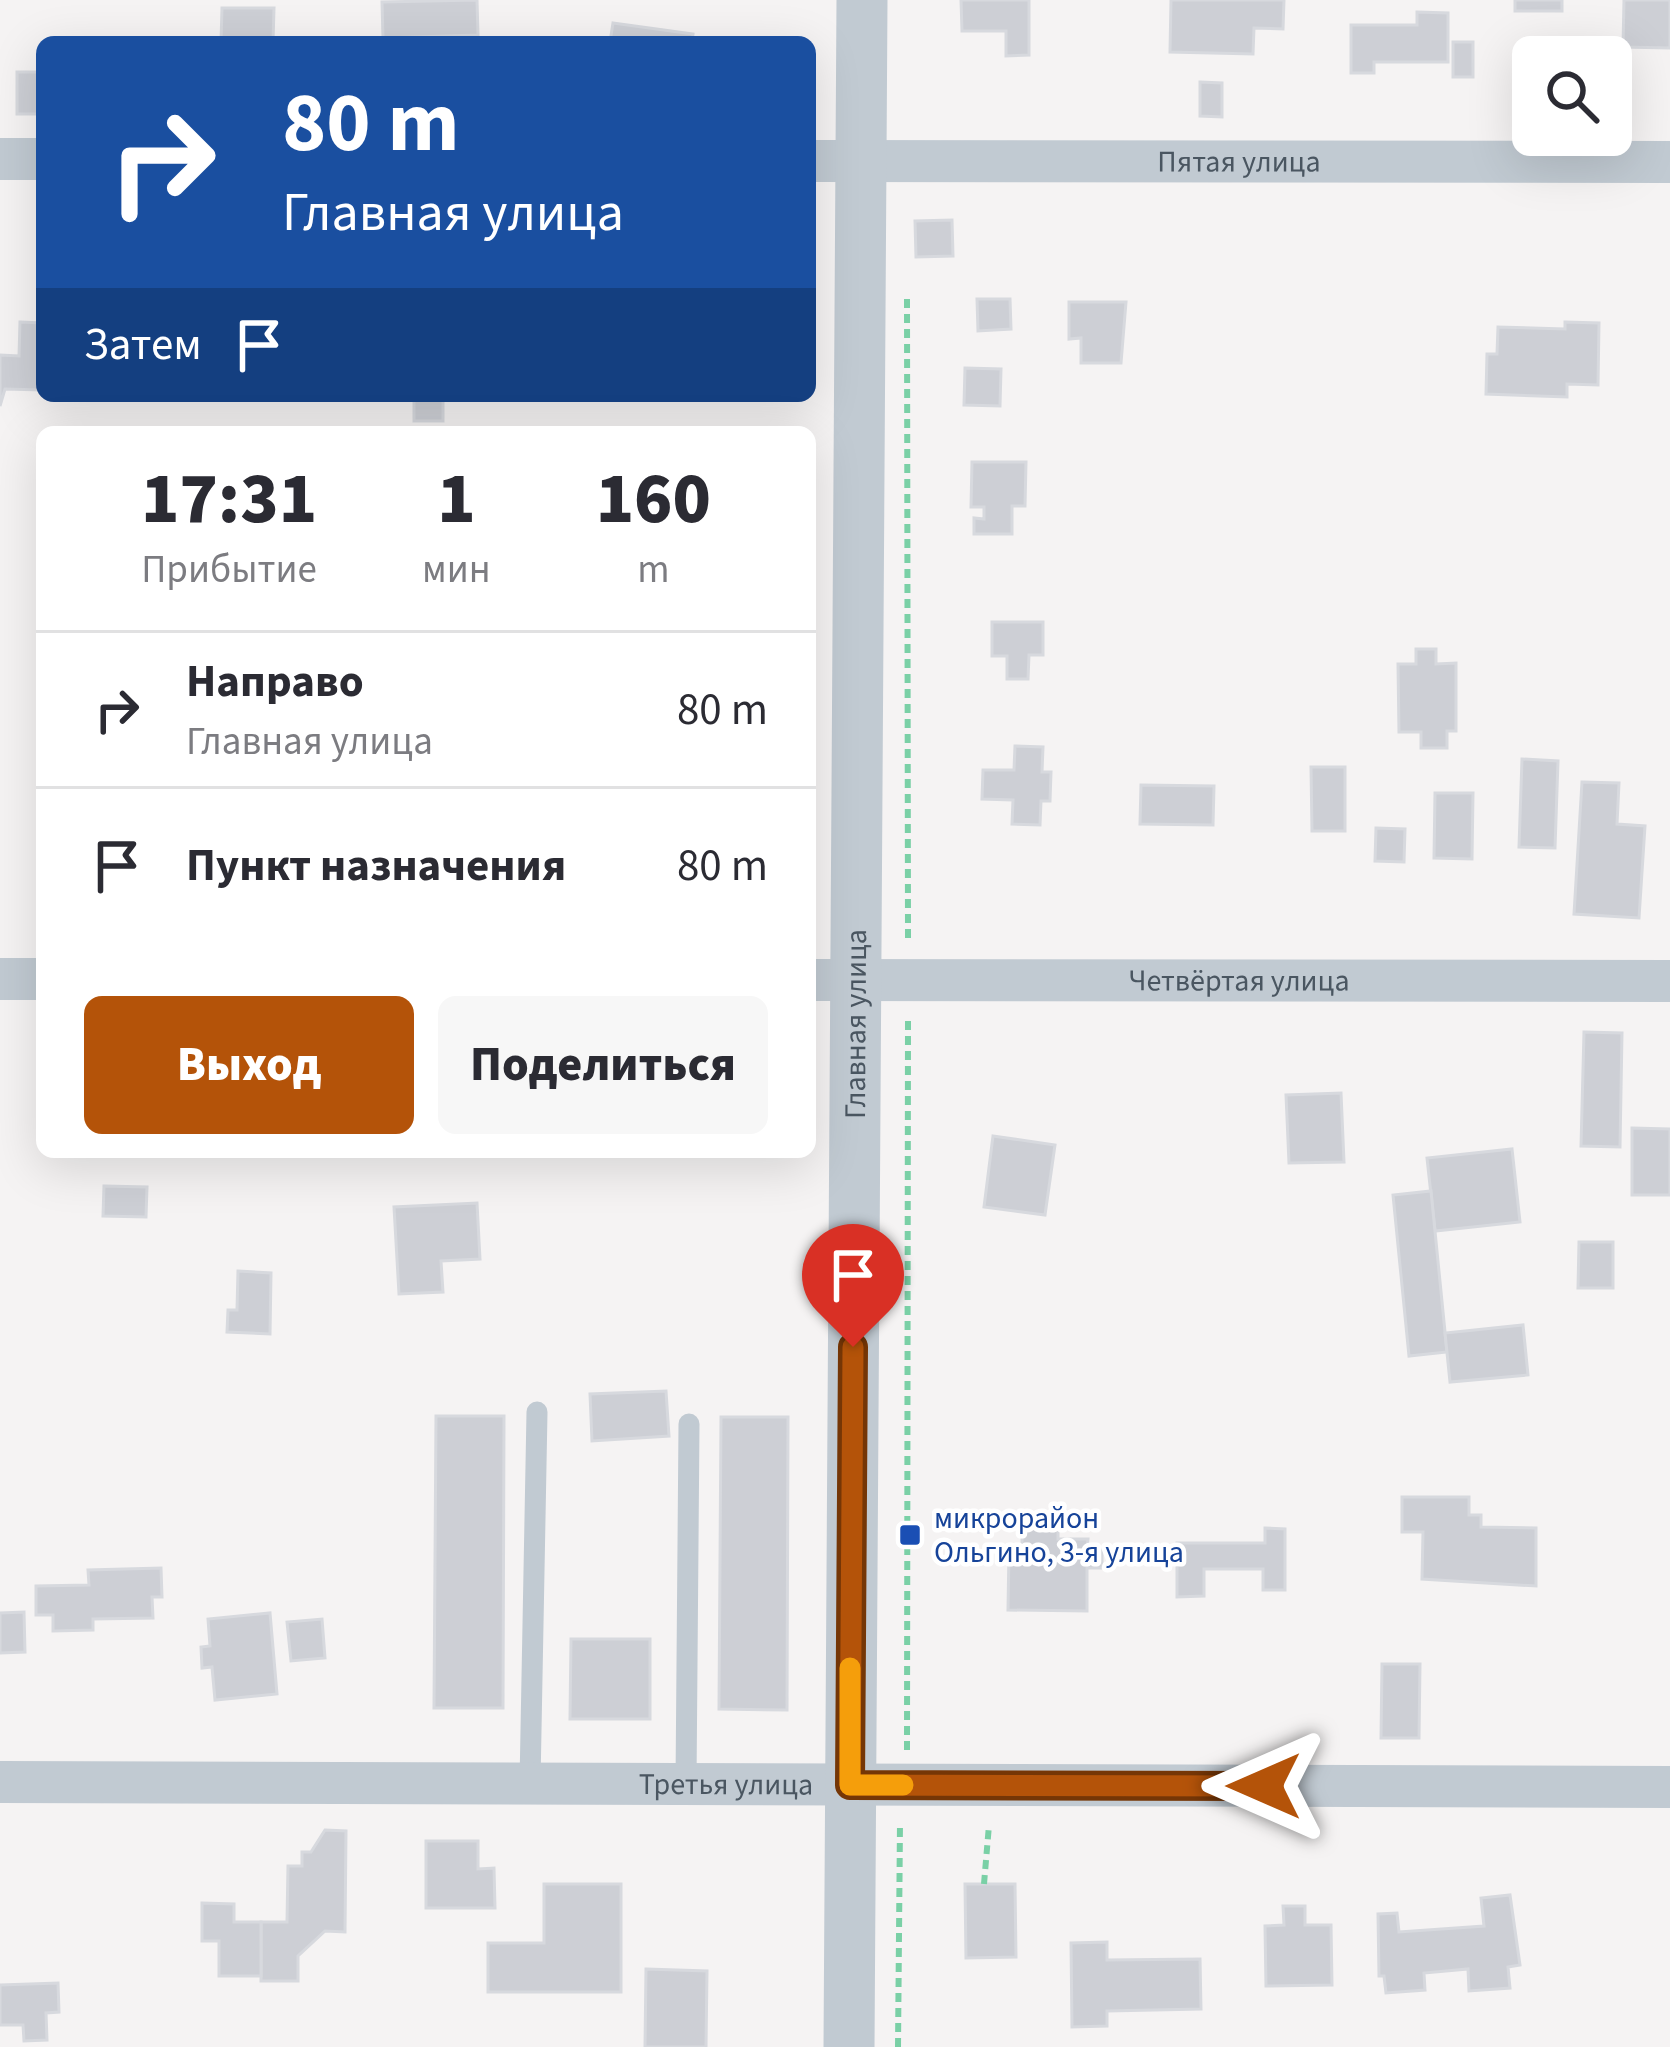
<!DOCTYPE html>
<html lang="ru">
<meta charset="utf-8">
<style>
:root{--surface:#fff;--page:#f7f7f7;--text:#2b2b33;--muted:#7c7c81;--line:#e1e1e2;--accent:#b45309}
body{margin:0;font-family:"Source Sans 3",sans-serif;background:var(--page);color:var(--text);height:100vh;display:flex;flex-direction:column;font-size:45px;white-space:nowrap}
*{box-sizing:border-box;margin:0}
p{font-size:39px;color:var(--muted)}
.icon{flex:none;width:66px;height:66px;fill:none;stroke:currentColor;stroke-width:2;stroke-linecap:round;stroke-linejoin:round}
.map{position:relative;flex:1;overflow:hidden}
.panel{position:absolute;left:36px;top:426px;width:780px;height:732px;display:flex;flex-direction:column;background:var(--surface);border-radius:18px;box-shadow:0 12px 48px #0002}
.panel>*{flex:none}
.hud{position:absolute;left:36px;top:36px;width:780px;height:366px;border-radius:18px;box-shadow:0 12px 48px #0002;background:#1a4fa0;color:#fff;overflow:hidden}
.controls{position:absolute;left:1512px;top:36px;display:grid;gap:24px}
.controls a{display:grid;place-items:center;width:120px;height:120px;border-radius:18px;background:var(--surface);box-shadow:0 12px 48px #0002;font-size:60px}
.pin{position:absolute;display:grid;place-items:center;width:102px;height:102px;color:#fff;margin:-123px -51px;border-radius:50% 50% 50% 0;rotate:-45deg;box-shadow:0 0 12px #0007}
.pin .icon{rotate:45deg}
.me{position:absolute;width:132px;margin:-66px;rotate:270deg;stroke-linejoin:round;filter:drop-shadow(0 0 9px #0008)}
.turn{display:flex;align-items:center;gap:42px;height:252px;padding:0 48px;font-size:54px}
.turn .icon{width:156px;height:156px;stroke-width:2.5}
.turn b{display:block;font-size:84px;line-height:102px}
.then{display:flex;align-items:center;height:114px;padding:0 48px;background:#0003;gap:24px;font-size:45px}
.eta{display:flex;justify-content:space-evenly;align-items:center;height:204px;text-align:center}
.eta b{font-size:72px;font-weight:800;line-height:84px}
.action{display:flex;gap:24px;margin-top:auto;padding:24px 48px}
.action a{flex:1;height:138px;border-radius:18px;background:var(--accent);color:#fff;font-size:48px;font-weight:800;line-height:138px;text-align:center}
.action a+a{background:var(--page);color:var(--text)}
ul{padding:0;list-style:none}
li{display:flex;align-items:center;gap:36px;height:156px;padding:0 48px;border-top:3px solid var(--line)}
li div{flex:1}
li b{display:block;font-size:45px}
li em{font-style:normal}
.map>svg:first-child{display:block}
.building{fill:#cdcfd5;stroke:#d7d9de;stroke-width:3}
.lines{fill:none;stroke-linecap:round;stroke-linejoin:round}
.path{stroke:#7ad0a6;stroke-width:6;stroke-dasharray:9 6;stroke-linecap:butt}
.service{stroke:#c1cad2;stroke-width:21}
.minor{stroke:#c1cad2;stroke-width:42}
.tertiary{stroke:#c1cad2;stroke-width:51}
.route-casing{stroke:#753606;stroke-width:30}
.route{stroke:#b45309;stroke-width:21}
.slow{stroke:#f59e0b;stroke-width:21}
.transit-dot{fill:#1a4fb4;stroke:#fff;stroke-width:4.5}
.labels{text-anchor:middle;stroke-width:9;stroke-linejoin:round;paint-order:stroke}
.street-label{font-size:30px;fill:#4a5661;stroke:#fff}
.transit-label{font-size:30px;fill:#164399;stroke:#fff;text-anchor:start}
</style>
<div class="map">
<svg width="1670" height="2047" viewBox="0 0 1670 2047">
<rect width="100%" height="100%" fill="#f5f3f3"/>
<g class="building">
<path d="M477,0L478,35L383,38L382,2Z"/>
<path d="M961,0H1029V55L1006,56V31H962Z"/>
<path d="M1171,0H1284L1283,29L1254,28L1253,54L1170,52Z"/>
<rect x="1515" y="0" width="47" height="11"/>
<path d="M1624,0H1670V48L1623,47Z"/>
<path d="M222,8H274L273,42H221Z"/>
<path d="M1417,12L1448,13V62H1374V73H1351V25H1417Z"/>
<path d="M613,23L693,34L692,42H610Z"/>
<rect x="1453" y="42" width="20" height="35"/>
<rect x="17" y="72" width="25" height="42"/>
<path d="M1200,82L1222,83V117L1200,116Z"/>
<path d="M952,220L953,256L916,257L915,221Z"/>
<path d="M977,299H1010L1011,329L978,331Z"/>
<path d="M1069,302H1126L1121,363H1081V338L1069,339Z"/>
<path d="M20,322L42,323V390L5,389L0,406V355L19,356Z"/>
<path d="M1565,322L1599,323L1598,385L1567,384V397L1486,394L1487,354H1497L1498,327L1565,329Z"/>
<path d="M965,368L1001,369L1000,406L964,405Z"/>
<path d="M401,396H443V421H414V400Z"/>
<path d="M972,462H1026L1025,506H1012V534H974V518L984,519V507H971Z"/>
<path d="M992,622H1043V655H1029L1028,679H1007V656H992Z"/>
<path d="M1416,649H1436V664L1456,663V731H1447V748H1421V732H1399L1398,664H1416Z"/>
<path d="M1015,746L1043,747L1042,772H1051L1050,801H1041L1040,825L1012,824L1013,800L982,799L983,770H1014Z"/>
<path d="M1522,759L1558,761L1555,848L1519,847Z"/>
<path d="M1311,767H1345V831H1312Z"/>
<path d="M1582,782L1619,783L1617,824L1645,826L1639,918L1574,914Z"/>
<path d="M1141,785L1214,786L1213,825L1140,824Z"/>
<path d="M1435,793H1473L1472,859L1434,858Z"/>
<path d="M1376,828L1405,829L1404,862L1375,861Z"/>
<path d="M1584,1032L1622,1033L1620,1147L1581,1146Z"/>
<path d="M1341,1093L1344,1162L1289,1163L1286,1095Z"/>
<path d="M1632,1128L1670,1129V1195H1632Z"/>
<path d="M993,1136L1055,1145L1045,1215L984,1207Z"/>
<path d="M1512,1149L1520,1222L1435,1231L1427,1158Z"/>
<path d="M104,1186L147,1187L146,1217L103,1216Z"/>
<path d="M1431,1191L1447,1352L1409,1356L1393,1195Z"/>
<path d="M477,1203L480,1259L441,1261L443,1292L399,1294L394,1207Z"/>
<path d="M1579,1242H1613V1288H1578Z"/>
<path d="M238,1271L271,1273L270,1334L227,1332L228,1310H237Z"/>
<path d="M1523,1325L1528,1375L1450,1382L1445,1333Z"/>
<path d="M666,1391L669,1436L592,1441L590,1394Z"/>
<path d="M436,1416H504L503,1708H434Z"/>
<path d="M721,1417H788L787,1710L719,1709Z"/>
<path d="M1402,1497H1469V1515H1481V1527L1536,1528V1586L1422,1579L1423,1532H1402Z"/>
<path d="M1022,1516L1058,1517V1539H1088L1087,1549H1102V1568H1087V1611L1008,1610L1009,1551H1022Z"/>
<path d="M1265,1528L1285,1529V1590H1263V1569H1204V1596L1177,1597V1543H1265Z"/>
<path d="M161,1568L162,1597H152L153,1618L93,1619V1630L53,1631V1615H36V1586L89,1585L88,1570Z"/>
<path d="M24,1612L25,1652L0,1653V1613Z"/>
<path d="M270,1613L277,1694L215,1700L212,1667L202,1668L201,1647L210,1646L208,1619Z"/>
<path d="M322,1619L325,1658L291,1661L287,1622Z"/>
<path d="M571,1639H650V1719H570Z"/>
<path d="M1382,1664H1420L1419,1738H1381Z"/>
<path d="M325,1830L346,1831L345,1932L325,1931L298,1956V1981H261V1922H287L288,1866H302V1852H311Z"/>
<path d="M426,1841H478V1869L494,1868L495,1908H426Z"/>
<path d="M544,1884H621V1992H488V1943H544Z"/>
<path d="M965,1884H1015L1016,1957L966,1958Z"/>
<path d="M1510,1895L1520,1965L1508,1967L1510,1988L1469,1991L1468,1969L1424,1973L1425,1990L1386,1993L1384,1976H1379L1378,1914L1397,1913L1399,1932L1484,1926L1481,1898Z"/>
<path d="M202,1903L234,1904V1922H261V1976H219V1941H202Z"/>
<path d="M1283,1906H1305V1925H1331L1332,1985L1266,1986L1265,1926L1284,1925Z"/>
<path d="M1107,1942V1960L1200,1959L1201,2009L1107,2011V2026L1072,2027L1071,1943Z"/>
<path d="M646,1969L707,1971L706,2047H645Z"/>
<path d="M58,1983L59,2012L46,2013L47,2040L24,2041L23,2025H0V1985Z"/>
</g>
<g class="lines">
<g class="path">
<path d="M907,299L908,940"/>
<path d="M907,1750L908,1019"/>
<path d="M984,1884L989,1825"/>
<path d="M898,2047L900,1823"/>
</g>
<g class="service">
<path d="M530,1784L537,1412"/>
<path d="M686,1784L689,1424"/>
</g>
<g class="minor">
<path d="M0,159H42"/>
<path id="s1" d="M810,161L1670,162"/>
<path d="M0,979H42"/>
<path id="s2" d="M810,980L1670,981"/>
<path id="s3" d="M0,1782L1670,1787"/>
</g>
<path class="tertiary" id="s4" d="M849,2047L862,0"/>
</g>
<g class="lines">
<g class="route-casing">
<path id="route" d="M853,1347L850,1785L1264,1786"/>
</g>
<use href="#route" class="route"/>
<path class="slow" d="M850,1668V1785H903"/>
</g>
<rect class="transit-dot" x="898" y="1523" width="24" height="24" rx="6"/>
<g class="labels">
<g class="street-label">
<text dy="10" stroke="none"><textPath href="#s1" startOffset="429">Пятая улица</textPath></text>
<text dy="10" stroke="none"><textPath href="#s2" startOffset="429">Четвёртая улица</textPath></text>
<text dy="10" stroke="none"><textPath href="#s4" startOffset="1023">Главная улица</textPath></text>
<text dy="10" stroke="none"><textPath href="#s3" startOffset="726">Третья улица</textPath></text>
</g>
<g class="transit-label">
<text x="934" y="1528">микрорайон<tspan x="934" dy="34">Ольгино, 3-я улица</tspan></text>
</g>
</g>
</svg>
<div class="controls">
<a><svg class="icon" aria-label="search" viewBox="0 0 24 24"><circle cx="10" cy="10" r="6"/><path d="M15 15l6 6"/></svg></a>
</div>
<div class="pin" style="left:853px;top:1347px;background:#d93025"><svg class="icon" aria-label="arrive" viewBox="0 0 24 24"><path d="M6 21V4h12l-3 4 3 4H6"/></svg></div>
<svg class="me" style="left:1264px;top:1786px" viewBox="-20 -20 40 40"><path d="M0-17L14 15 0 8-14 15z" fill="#b45309" stroke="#fff" stroke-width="4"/></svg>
<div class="hud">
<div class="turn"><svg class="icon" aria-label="right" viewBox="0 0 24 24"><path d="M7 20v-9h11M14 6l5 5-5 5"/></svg><div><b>80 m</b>Главная улица</div></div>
<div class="then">Затем<svg class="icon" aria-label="arrive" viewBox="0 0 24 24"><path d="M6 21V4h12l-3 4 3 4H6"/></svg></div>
</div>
<section class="panel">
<div class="eta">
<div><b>17:31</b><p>Прибытие</p></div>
<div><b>1</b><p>мин</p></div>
<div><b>160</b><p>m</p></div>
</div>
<ul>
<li><svg class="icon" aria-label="right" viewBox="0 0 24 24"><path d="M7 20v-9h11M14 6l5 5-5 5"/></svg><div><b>Направо</b><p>Главная улица</p></div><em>80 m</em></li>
<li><svg class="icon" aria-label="arrive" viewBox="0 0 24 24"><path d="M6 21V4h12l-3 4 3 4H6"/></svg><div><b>Пункт назначения</b></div><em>80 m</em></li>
</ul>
<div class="action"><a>Выход</a><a>Поделиться</a></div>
</section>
</div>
